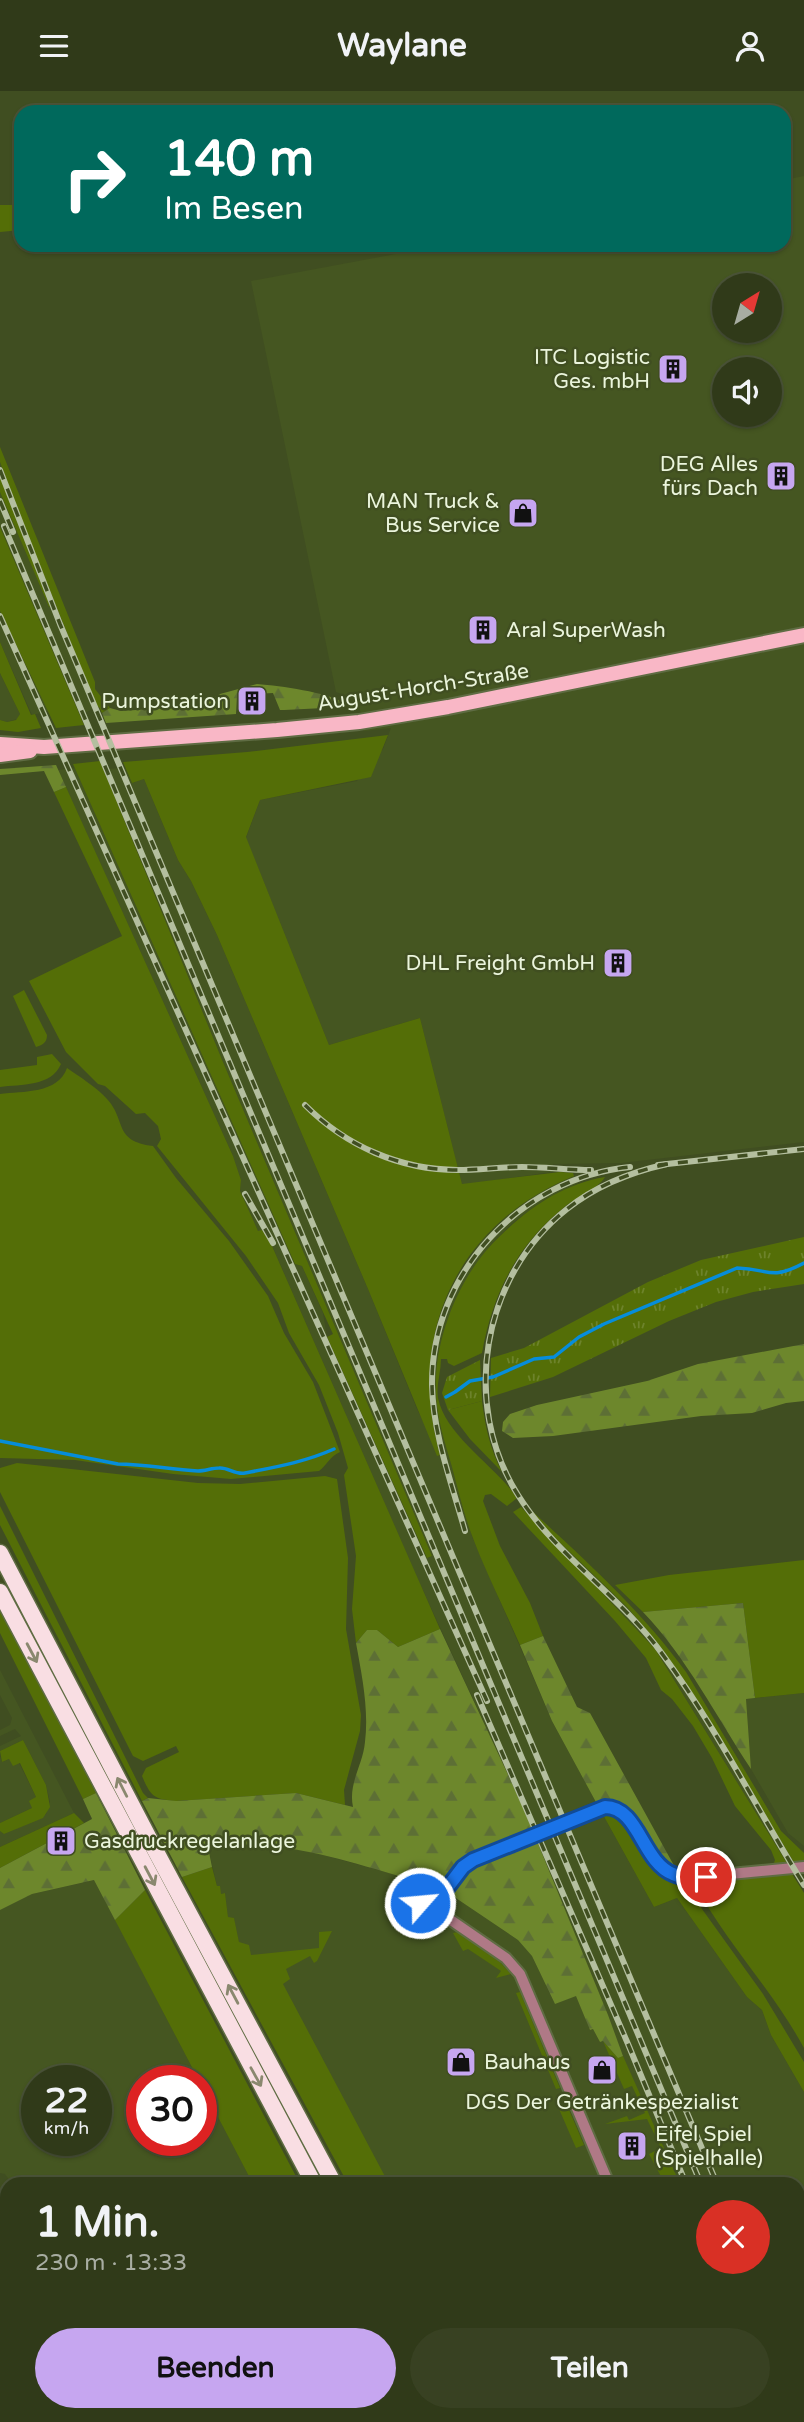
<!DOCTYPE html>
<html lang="de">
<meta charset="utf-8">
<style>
:root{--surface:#303a19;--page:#384122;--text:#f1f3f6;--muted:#a8ada2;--line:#4b5438;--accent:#c6a6f0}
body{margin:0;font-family:"Varela Round",sans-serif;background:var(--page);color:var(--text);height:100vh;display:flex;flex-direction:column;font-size:26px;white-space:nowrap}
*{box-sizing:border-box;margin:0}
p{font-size:23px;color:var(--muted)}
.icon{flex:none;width:38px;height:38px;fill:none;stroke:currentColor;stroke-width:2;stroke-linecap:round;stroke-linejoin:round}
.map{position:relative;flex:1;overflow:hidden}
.side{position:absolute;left:0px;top:2086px;width:805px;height:245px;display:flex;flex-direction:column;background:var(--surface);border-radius:21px 21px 0 0;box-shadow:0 2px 5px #0004,0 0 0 2px var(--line)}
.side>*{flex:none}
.guide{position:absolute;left:14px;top:14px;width:777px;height:147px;border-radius:21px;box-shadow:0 2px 5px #0004,0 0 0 2px var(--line);background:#00695c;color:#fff;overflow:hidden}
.needle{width:46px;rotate:37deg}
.tools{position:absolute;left:712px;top:182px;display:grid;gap:14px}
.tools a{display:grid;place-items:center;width:70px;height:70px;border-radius:50%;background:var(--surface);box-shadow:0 2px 5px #0004,0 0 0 2px var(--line);font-size:35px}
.speed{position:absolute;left:21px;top:1974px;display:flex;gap:14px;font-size:35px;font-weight:700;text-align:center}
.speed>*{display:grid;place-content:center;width:91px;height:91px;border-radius:50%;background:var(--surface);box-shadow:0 2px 5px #0004,0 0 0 2px var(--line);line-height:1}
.speed small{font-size:18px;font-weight:400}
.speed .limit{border:10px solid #d22;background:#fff;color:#111}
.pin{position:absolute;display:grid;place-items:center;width:60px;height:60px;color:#fff;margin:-30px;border:4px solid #fff;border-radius:50%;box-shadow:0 2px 7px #0007}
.me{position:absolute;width:77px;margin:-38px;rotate:63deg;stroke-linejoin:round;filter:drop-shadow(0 0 5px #0008)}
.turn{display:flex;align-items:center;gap:24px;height:147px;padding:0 35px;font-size:32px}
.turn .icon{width:91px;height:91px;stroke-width:2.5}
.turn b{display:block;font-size:49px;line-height:60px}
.round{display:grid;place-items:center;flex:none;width:74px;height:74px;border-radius:37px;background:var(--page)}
.head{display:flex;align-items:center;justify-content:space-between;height:119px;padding:0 35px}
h1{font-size:42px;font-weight:700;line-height:52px}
.primary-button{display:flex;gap:14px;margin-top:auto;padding:14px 35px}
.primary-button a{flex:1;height:80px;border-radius:42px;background:var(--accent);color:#111;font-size:28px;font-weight:700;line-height:80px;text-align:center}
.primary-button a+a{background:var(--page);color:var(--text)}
header{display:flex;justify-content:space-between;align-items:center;height:91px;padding:0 35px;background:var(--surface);font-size:32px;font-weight:700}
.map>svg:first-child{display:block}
.built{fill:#455621;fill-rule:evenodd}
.green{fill:#546e07}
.forest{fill:url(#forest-firs)}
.park{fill:url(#park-tufts)}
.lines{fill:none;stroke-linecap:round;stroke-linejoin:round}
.stream{stroke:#068dda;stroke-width:3.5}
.minor-casing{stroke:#5f6c43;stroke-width:14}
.major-casing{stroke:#5f6c43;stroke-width:18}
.highway-casing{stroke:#5f6c43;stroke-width:19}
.minor{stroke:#af7986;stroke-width:10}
.major{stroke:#f9b7c6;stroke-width:14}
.highway{stroke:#f9dee3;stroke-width:16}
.rail-casing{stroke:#b4bf9f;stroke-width:6}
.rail{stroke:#404e21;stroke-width:3.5;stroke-dasharray:10;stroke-linecap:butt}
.oneway{stroke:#8a886f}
.route-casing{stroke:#114b97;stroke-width:18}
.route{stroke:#1a73e8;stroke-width:12}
.labels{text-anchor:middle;stroke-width:5;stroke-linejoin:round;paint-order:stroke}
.poi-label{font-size:21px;fill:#ebf5dc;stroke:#404e21;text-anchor:end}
.street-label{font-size:21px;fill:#ebf5dc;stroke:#404e21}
</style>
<header><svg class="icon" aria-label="menu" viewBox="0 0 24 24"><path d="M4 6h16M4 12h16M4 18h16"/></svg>Waylane<svg class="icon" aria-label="person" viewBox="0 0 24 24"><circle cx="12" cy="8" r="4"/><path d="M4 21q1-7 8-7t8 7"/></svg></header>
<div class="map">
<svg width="804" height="2331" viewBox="0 0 804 2331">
<defs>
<pattern id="forest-firs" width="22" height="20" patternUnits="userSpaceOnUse" patternTransform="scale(1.75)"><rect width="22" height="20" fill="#6d872c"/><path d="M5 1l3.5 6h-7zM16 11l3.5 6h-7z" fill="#5d6f35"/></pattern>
<pattern id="park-tufts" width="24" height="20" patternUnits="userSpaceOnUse" patternTransform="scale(1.75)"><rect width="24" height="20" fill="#546e07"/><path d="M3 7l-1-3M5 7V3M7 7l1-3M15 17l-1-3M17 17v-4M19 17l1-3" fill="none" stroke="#6d832b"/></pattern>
</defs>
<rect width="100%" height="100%" fill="#404e21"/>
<g class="built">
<path d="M804,85V1051L621,1072L553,1073L552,1081L462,1094L420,927L329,954L246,747L260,709L357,690L383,658L391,637L364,640L358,609L336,601L251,190L444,154H784V89ZM724,194H770V240H724ZM724,278H770V324H724Z"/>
<path d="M0,371L47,494L97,616L80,624L0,436V401L49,516L0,385Z"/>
<path d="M0,520L32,588L49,620L32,624L0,551Z"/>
<path d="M0,582L20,623L17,628L7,631L0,629Z"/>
<path d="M75,677L295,1173L302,1175L323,1222L327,1246L427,1467L432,1465L223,971L104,678L125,677L132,692L144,688L178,769L191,790L217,844L368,1198L417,1318L440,1364L430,1323L428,1278L441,1221L452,1195L482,1149L512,1121L536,1103L564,1089L574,1085L578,1092L544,1109L515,1130L491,1153L447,1230L436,1291L441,1336L472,1445L552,1630L602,1722L654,1816L677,1807L747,1906L762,1919L771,1944L804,2001V2331H728L725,2324H798V2093H356L239,1852L234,1828L228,1827L225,1802L221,1803L217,1795L208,1756L244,1752L305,1759L404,1786L419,1795L432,1791L518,1849L532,1865L555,1913L576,1904L590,1939L593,1938L600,1951L603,1950L623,1965L523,1716L419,1491L272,1155L258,1140L253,1131L240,1100L241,1089L233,1065L58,679Z"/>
<path d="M514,1402L548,1440L627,1516L660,1555L683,1589L795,1773L788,1774L655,1558L541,1440L521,1416Z"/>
<path d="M0,1579L74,1722L0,1756V1740L4,1743L46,1723L50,1711L46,1694L23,1649L0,1660V1655L21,1645L15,1638L0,1645V1639L10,1634L12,1627L0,1604Z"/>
<path d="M804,1602V1755L788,1742L751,1678L746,1608Z"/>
<path d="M0,1665L2,1671L9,1668L19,1672L36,1706L32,1717L0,1732Z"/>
<path d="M95,1789L199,1990H142V2049H201V1993L253,2093H12L5,2083L0,2082V1819L32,1803ZM37,1990H96V2049H37Z"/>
<path d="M7,2163V2324H228L223,2326L226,2331H197L192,2327L193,2331H0V2172Z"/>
<path d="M240,2324H336L323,2331H277L274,2325L269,2326L272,2331H238Z"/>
<path d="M489,2324H698L700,2331H491Z"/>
</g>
<g class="green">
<path d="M563,13L564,21H479L517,14Z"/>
<path d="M0,114H21V139L0,141Z"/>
<path d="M0,356L95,591V598L110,617L102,622L99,616H97L25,438L0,371Z"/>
<path d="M0,385L50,515L49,516L0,401Z"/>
<path d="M0,436L84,634L56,637L0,520Z"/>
<path d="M0,551L31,624L35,623L41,637L18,641L0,639V629L7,631L16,629L20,623L0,582Z"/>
<path d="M388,644L371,686L260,709L246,746L329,954L420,927L462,1093L560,1081L573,1082L574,1085C457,1133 406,1243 440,1364L437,1365L368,1198L217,844L191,790L178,769L144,688L132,692L123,671L247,661Z"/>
<path d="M100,670L223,971L432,1465L427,1467L327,1246L333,1243L302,1175L295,1173L73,673Z"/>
<path d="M66,696L233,1065L241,1089L240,1100L258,1140L262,1139L272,1155L440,1538L398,1556L377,1539H367L356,1552L352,1518L356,1465L344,1384L348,1377L338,1342L319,1294L289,1242L278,1212L246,1165L157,1055L161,1048L158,1035L145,1022L136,1023L105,995L98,993L66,961L29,890L122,845L54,701Z"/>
<path d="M24,899L47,944C47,952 42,954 36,956L13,905Z"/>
<path d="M52,963L61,973C51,996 21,993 0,996V979L37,974V966Z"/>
<path d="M67,977C80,986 96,996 107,1008C127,1030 113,1050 153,1055L176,1087L229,1150L268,1205L284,1242L313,1291L340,1361C329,1366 327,1374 319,1380L231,1388L173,1383L75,1369L0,1367V1003C23,1000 58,1003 67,977Z"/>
<path d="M605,1086C597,1099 574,1107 562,1118C516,1155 492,1205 482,1262L454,1275L448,1272L447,1268H441C441,1281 436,1294 438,1307C446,1346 496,1375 517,1407L507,1415L491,1403L485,1404L483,1410L500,1455L530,1512L543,1545L520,1554C504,1517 485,1480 471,1442C463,1420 458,1398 452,1376C445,1352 437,1328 436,1303C433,1248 460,1182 500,1145C530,1116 563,1093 605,1086Z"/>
<path d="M482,1310C485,1335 490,1358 502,1381L470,1348L448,1319Z"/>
<path d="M17,1372L198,1392L240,1393L325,1385L337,1388L348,1467L346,1538L361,1624L360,1640L344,1699L345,1714L296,1702L176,1710C154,1708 151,1706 142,1685L146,1677L179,1661L176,1655L143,1670L133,1665L0,1401V1377Z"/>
<path d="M0,1415L143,1702L148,1707L142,1710L0,1434Z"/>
<path d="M521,1416L655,1558L788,1774L773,1775L775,1769L771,1759L735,1715L712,1667L693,1635L672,1608L661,1599L646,1567L615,1530L513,1421Z"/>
<path d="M531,1419C586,1470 642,1520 686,1581L781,1740L804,1762V1772L795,1773L683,1589L660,1555L627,1516L548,1440Z"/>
<path d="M804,1469V1602L755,1607L743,1512L643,1521L615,1494L669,1484Z"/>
<path d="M0,1519L96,1702L83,1708L0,1542Z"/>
<path d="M23,1649L46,1694L50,1716L43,1727L4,1743L0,1740V1732L32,1717L29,1710L36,1706L20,1672L13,1675L9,1668L2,1671L0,1660Z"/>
<path d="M74,1722L84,1732L0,1777V1756Z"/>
<path d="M602,1722L613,1723L621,1727L659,1782L666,1787L690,1794L702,1818L763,1903L804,1971V2001L771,1944L762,1919L747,1906L677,1807L654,1816Z"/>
<path d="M212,1776L217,1795H220L221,1803L225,1802L228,1826L234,1827L239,1851L249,1854L251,1864L319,1857V1841L332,1840L317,1870L314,1872L310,1865L286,1878L290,1888L283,1893L389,2093H348L182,1786Z"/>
<path d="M792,1783L804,1802V1957C772,1898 725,1851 695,1793Z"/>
<path d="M145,1799L300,2093H253L115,1829Z"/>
<path d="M458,1841L500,1871L511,1883L496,1887L501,1880L468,1858L463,1860L453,1842Z"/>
<path d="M520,1901L560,1997L556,1998L516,1902Z"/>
<path d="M603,1950L618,1967L623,1965L680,2093H665L649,2063L661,2057L647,2028L605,2033L627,2025L629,2029L645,2022L632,1995L624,1998Z"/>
<path d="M562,2014H567L584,2054L576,2057L559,2018Z"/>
</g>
<g class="forest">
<path d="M257,593C282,595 325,601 345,612L344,616L284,619H280L273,602L237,604L236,623L106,632L102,622L110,617L121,620L198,615L204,613L220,603Z"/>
<path d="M56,674L66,696L54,701L44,680L0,684V678Z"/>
<path d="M804,1253V1310L786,1312L752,1322L701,1325L553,1345L513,1347L502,1340L503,1331L510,1323L537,1314L647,1290L698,1273Z"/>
<path d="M743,1512L755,1607L746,1608L751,1678C716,1625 687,1567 643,1521Z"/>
<path d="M440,1538L523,1716L608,1924L623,1965L618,1967L603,1950L600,1951L593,1938L590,1939L576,1905L555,1913L532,1865L518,1849L432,1791L419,1795L407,1805L403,1786C339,1768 275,1746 208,1756L212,1776L182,1786L142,1710L148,1707L176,1710L296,1702L353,1716C348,1692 363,1674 365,1651C369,1618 362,1585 356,1552L367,1539H377L398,1556Z"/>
<path d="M543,1545L577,1616L590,1622L677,1780C671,1777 663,1774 658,1768C638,1745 636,1705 597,1713L552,1630L520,1554Z"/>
<path d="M96,1702L145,1799L115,1829L94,1789L32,1803L0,1819V1777L92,1728L83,1708Z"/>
</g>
<g class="park">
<path d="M804,1146V1193L753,1201L716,1211L669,1230L553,1286L490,1306L491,1267L524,1257L648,1191L701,1169Z"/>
<path d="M480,1269L482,1310L448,1319L442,1302L447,1286Z"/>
</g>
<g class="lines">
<g class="stream">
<path d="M446,1306L455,1301L470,1290L493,1286L534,1268L554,1266L579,1246L604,1233L737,1177C771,1178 770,1190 804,1172"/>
<path d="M0,1350L118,1373C146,1373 171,1379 198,1380C205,1380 212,1377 219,1377C228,1376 235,1384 245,1382C276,1376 305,1371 334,1358"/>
</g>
<g class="minor-casing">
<g id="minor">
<circle cx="433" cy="1817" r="14"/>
<path d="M441,1805L470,1770L605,1716C630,1716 643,1751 654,1770L666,1780L689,1787L804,1776"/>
<path d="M445,1825L506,1867L520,1883L609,2093"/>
<path d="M0,2253L7,2247"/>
<path d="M257,2324L261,2331"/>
<path d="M714,2324L717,2331"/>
</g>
</g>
<g class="major-casing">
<g id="major">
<path d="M0,653L44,656L277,639L359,631L448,616L804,544"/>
<path d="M0,664L30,660"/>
</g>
</g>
<g class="highway-casing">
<g id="highway">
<path d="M0,1462L153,1755L334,2093"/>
<path d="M0,1501L314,2093"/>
<path d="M395,2324L414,2331"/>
<path d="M422,2324L426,2331"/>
<path d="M437,2324L441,2331"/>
<path d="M457,2324L461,2331"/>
<path d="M472,2324L475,2331"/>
<path d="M352,2331L363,2324"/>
<path d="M368,2331L391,2324"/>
</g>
</g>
<use href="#minor" class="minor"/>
<use href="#major" class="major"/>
<use href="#highway" class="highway"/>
<g class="rail-casing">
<g id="rail">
<path d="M0,379L60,533L717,2093"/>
<path d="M0,410L13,441"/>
<path d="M4,435L701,2093"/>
<path d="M0,525L487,1610"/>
<path d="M305,1014C346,1055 400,1079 458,1079C479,1079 501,1076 522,1076C545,1076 568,1079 591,1079"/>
<path d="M667,1073C631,1081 597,1094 567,1118C482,1185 460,1312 518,1404C556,1465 621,1505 663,1564C716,1636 757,1718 804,1794"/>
<path d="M658,1074L804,1058"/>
<path d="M245,1103L273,1152"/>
<path d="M465,1440C452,1393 433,1344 432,1294C431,1183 520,1087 630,1076"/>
<path d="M477,1604L628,1953L686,2093"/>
<path d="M798,2287L804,2301"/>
<path d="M798,2305L804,2319"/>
<path d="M790,2324L793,2331"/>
</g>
</g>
<use href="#rail" class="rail"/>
</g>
<defs><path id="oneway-shaft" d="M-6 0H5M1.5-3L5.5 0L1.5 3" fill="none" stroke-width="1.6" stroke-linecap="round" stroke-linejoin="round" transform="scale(1.75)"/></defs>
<g class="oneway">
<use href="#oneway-shaft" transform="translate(32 1562) rotate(62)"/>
<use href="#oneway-shaft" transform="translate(122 1696) rotate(-117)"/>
<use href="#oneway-shaft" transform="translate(150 1785) rotate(62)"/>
<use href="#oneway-shaft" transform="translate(233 1903) rotate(-118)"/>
<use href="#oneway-shaft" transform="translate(256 1986) rotate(61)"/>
</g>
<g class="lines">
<g class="route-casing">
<path id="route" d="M420,1812C424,1803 433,1801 441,1805L463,1776L473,1769L605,1716C639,1716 642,1771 673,1783C684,1788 695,1787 706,1786"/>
</g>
<use href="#route" class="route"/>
</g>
<defs>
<g id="building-square" transform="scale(1.575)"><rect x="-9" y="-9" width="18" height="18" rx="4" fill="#c6a6f0" stroke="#404e21"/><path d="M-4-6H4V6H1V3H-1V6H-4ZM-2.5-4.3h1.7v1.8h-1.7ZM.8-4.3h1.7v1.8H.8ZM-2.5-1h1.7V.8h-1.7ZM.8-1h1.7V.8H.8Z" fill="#111"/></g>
<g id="shop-square" transform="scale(1.575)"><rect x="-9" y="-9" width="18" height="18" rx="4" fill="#c6a6f0" stroke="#404e21"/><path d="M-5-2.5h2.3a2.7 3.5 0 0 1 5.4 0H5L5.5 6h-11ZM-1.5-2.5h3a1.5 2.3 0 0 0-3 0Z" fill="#111"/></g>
</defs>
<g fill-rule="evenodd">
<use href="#building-square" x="673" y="278"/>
<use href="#building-square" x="781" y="385"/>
<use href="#shop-square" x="523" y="422"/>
<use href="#building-square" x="483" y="539"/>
<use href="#building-square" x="252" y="610"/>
<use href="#building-square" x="618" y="872"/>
<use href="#building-square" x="61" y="1750"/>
<use href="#shop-square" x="461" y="1971"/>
<use href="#shop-square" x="602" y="1979"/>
<use href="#building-square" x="632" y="2055"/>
</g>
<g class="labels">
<g class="poi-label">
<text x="650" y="273">ITC Logistic<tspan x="650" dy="24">Ges. mbH</tspan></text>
<text x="758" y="380">DEG Alles<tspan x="758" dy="24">fürs Dach</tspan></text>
<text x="500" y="417">MAN Truck &amp;<tspan x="500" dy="24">Bus Service</tspan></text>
<text x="506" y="546" text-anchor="start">Aral SuperWash</text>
<text x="229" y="617">Pumpstation</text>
<text x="595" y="879">DHL Freight GmbH</text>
<text x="84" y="1757" text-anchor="start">Gasdruckregelanlage</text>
<text x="484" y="1978" text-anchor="start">Bauhaus</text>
<text x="602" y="2018" text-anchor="middle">DGS Der Getränkespezialist</text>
<text x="655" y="2050" text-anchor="start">Eifel Spiel<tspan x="655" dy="24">(Spielhalle)</tspan></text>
</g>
<g class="street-label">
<text transform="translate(423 596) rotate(-9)" y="7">August-Horch-Straße</text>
</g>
</g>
</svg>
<div class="tools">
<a><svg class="needle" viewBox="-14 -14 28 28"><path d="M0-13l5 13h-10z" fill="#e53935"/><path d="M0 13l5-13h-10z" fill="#a8ada2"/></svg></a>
<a><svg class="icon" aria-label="sound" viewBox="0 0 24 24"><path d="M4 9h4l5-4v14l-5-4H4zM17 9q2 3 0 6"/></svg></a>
</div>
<div class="speed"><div>22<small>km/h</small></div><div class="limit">30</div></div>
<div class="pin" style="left:706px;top:1786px;background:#d93025"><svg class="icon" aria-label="arrive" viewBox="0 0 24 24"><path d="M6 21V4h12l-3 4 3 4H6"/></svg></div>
<svg class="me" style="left:420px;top:1812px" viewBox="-20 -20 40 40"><circle r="17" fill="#1a73e8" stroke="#fff" stroke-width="3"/><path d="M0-11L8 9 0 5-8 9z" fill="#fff"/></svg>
<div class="guide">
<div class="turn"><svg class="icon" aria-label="right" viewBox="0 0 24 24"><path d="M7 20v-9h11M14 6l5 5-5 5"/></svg><div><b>140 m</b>Im Besen</div></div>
</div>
<section class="side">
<div class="head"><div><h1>1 Min.</h1><p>230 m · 13:33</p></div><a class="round" style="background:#d93025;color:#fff"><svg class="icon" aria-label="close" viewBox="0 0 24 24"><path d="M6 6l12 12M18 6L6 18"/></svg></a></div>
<div class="primary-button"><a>Beenden</a><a>Teilen</a></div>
</section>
</div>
